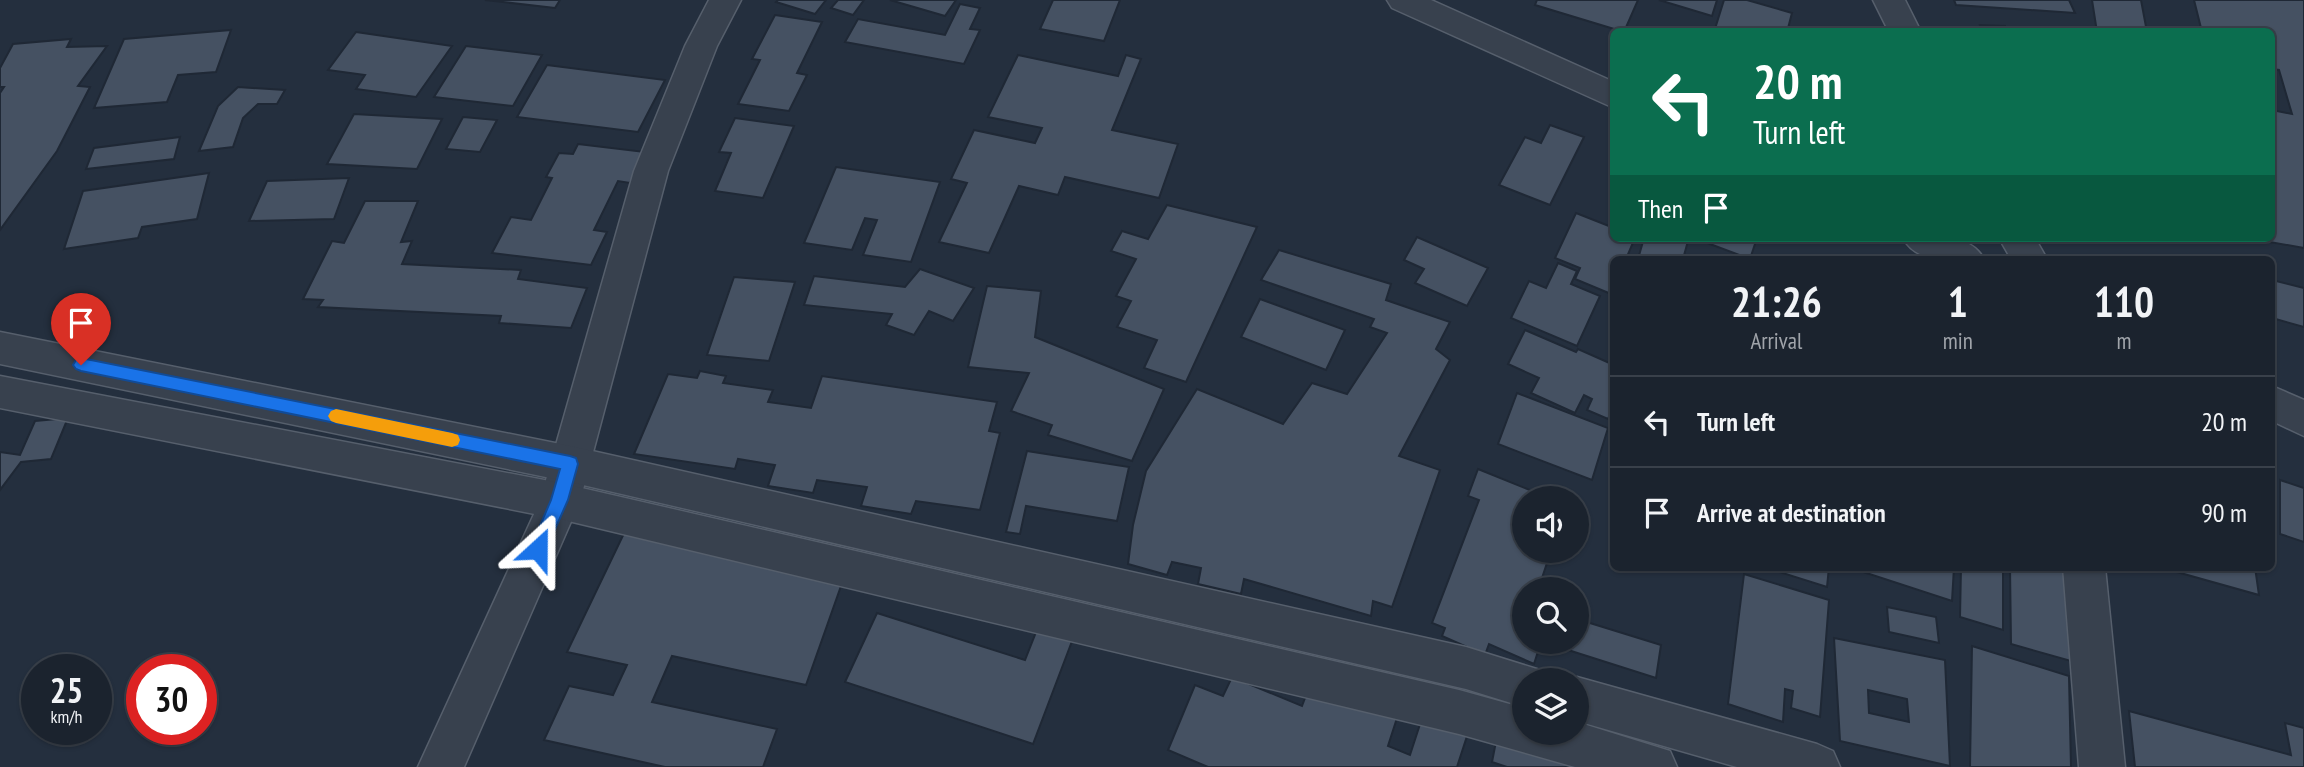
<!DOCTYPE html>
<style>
:root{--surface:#1b232e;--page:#242b36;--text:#f1f3f6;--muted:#a0a4aa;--line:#39404a}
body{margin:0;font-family:"PT Sans Narrow",sans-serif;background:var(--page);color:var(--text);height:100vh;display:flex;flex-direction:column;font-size:26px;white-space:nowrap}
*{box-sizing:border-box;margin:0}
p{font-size:23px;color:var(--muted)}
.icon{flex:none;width:38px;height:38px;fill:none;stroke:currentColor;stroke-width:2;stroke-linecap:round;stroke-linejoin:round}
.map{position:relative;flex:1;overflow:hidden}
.panel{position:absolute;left:1610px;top:256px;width:665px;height:315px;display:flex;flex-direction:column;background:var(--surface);border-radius:10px;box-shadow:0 2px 5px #0004,0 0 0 2px var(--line)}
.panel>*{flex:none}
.hud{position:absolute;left:1610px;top:28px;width:665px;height:214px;border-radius:10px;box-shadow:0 2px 5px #0004,0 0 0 2px var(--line);background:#0b6e4f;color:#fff;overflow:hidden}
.controls{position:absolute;left:1512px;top:486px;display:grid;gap:14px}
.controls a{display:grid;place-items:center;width:77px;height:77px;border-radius:50%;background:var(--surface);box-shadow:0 2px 5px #0004,0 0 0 2px var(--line);font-size:35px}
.speed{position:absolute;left:21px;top:654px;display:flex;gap:14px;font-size:35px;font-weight:700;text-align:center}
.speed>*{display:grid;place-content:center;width:91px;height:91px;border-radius:50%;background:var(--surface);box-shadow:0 2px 5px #0004,0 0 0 2px var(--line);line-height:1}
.speed small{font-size:18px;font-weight:400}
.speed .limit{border:10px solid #d22;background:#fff;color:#111}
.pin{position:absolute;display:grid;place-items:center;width:60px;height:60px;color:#fff;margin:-72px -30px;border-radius:50% 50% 50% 0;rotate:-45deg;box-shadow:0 0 7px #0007}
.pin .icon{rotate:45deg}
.me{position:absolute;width:77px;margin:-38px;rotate:24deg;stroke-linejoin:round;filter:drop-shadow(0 0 5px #0008)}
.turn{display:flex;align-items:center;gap:24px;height:147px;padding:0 28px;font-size:32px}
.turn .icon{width:91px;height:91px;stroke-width:2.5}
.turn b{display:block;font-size:49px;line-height:60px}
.then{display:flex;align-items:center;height:66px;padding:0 28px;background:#0003;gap:14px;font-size:26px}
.eta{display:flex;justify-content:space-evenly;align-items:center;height:119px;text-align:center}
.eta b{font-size:42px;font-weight:600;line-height:49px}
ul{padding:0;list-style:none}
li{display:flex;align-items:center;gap:21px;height:91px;padding:0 28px;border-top:2px solid var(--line)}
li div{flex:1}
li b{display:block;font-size:26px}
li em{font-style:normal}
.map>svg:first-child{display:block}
.building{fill:#455162;stroke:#1f2835;stroke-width:2;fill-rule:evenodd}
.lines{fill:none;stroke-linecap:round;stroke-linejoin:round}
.minor-casing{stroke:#565f6c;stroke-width:3}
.tertiary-casing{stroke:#565f6c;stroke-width:3}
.minor{fill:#38414e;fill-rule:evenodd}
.tertiary{fill:#38414e;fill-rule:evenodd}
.route{fill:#1a73e8;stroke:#114b97;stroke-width:2}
.slow{fill:#f59e0b}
</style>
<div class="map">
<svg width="2304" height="767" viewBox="0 0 2304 767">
<rect width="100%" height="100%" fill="#242f3e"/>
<g class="building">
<path d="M485,0H560L555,8Z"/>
<path d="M778,0H826L815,14L776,2Z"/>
<path d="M838,0H864L853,15L831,8Z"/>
<path d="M890,0H956L945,16Z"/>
<path d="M1053,0H1120L1104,41L1040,29Z"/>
<path d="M1537,0H1638L1624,32L1535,5Z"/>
<path d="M1659,0H1717L1712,16Z"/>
<path d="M1724,0H1747L1792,13L1787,32H1714Z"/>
<path d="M1954,0H2069L2075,13L1956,5Z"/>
<path d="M2092,0H2141L2147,32H2097Z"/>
<path d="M2194,0H2304V248L2247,238H2272V110L2292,114L2279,70L2272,69V32H2202Z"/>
<path d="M960,4L980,8L970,29L980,30L964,64L845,42L858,19L945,35Z"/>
<path d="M775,15L822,22L797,73L807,75L789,111L738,104L760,60L752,59Z"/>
<path d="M1980,25L2005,26L2007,32H1983Z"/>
<path d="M231,30L216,72L178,75L167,102L94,108L124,39Z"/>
<path d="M356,32L452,46L416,97L356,89L365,75L328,70Z"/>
<path d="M71,39L67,47L107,46L78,86L90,87L57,151L0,230V93L4,87H0V68L13,44Z"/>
<path d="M466,46L542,55L513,106L434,97Z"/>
<path d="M1018,55L1118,76L1126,55L1141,59L1112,130L1178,144L1159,198L1065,177L1058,195L1019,186L989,253L939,242L967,183L951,179L974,130L1035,143L1042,128L988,117Z"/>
<path d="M547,65L665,80L638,132L517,117Z"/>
<path d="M238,87L285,90L277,104H258L243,118L233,147L199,151L218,106Z"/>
<path d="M354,114L442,119L417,169L327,164Z"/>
<path d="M463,117L497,120L480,152L446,149Z"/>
<path d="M735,118L794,126L763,198L715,191L731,153L719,152Z"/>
<path d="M1550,125L1584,137L1550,205L1499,185L1525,137L1541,143Z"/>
<path d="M180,137L174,159L86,169L94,148Z"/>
<path d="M578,144L645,152L630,183L618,181L594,230L607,232L591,265L492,253L511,217L531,220L552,178L546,177L559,153L573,154Z"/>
<path d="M836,167L940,182L911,262L863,255L877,220L865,218L852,250L804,243Z"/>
<path d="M209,173L197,219L142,227L138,238L64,249L83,191Z"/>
<path d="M349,178L334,219L249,221L267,181Z"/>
<path d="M365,201H418L401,242L412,241L402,264L521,270L518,279L587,288L571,328L499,323L501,316L318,307L323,300L303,299L332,241L344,243Z"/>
<path d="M1167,205L1257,227L1186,382L1144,368L1157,340L1117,327L1131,301L1116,296L1136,259L1111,251L1122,231L1148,239Z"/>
<path d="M1576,213L1614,228V238H1635L1626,259H1614L1611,294L1575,279L1580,268L1555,258Z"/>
<path d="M1417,237L1488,268L1467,306L1415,283L1424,269L1404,260Z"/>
<path d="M1644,238H1680L1688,241L1683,259H1638Z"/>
<path d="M1694,238H1757L1750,259Z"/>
<path d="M1279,250L1391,284L1386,300L1450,322L1436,349L1450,360L1399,456L1440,470L1392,607L1373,601L1371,616L1244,579L1241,594L1198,584L1201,568L1172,562L1167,575L1128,564L1133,525L1146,471L1197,389L1283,424L1312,383L1347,394L1387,333L1370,327L1374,319L1261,280Z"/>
<path d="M1558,263L1577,271L1571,284L1600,296L1577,346L1511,318L1529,281L1546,288Z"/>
<path d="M920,269L974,288L953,321L929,311L914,335L886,325L892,314L804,305L814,276L905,287Z"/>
<path d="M2272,274V280L2304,288V327L2272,318Z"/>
<path d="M734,277L795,282L769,361L707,355Z"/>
<path d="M987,286L1041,291L1035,337L1164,389L1132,461L1048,435L1052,425L1011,411L1029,373L968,367Z"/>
<path d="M1260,299L1345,330L1326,370L1241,337Z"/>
<path d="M1525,330L1576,352L1578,349L1614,365V406L1608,419L1587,410L1592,399L1584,395L1575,413L1531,393L1539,378L1508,364Z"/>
<path d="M700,371L726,376L723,383L773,390L768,402L811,408L822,376L997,402L989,431L1000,433L980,510L916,501L911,514L861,506L867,487L817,480L813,493L768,486L775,465L738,459L735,469L634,454L668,374L697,378Z"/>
<path d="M1517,393L1608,428L1592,480L1498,444Z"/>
<path d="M68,418L51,459L21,462L0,490V452L20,455L35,421Z"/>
<path d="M1027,451L1129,467L1117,521L1026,506L1020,534L1006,532Z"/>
<path d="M1478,469L1552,499H1524V551H1551L1538,590H1524V642H1541L1534,664L1489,644L1485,655L1442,636L1445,628L1432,623L1479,500L1468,496Z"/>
<path d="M2280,480L2304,488V542L2280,534Z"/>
<path d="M628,525L847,569L806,685L672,656L652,702L777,729L763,767H665L544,740L569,686L613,695L627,665L567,652Z"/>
<path d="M1764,567H1829L1827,587Z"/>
<path d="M1848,567H1954L1952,601Z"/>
<path d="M1961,567H2003V630L1960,617Z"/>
<path d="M2010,567H2073L2078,663L2011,644Z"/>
<path d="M2159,567H2255L2259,595Z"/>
<path d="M1744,574L1829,600L1820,717L1791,708L1793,691L1785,689L1783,722L1728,704Z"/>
<path d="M1887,607L1936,617L1939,643L1889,632Z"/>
<path d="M877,613L1025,660L1042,617L1077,628L1033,744L845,682Z"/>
<path d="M1577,619L1661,645L1656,678L1568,650L1569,642H1577Z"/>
<path d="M1834,638L1945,660L1950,766L1840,741ZM1868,690L1907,699L1909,722L1869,713Z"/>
<path d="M1972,646L2069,676L2071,767H1970Z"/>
<path d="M1232,677L1302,706L1311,682L1397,718L1388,746L1410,755L1423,715L1468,733L1457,767H1208L1168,750L1195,685L1223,696Z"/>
<path d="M2129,711L2291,755L2285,723L2304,728V767H2135Z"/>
<path d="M1498,731L1606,767H1507L1492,762Z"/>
</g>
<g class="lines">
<g class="minor-casing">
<g id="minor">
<path d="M709,0H741L717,46L668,171L580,501L464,767H418L540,501L634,171L685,46Z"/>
<path d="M1387,0H1431L1614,82V108L1392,8Z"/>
<path d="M1873,0H1905L1921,32H1889Z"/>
<path d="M1903,238C1930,238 1969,231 1984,259C1957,259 1918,266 1903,238Z"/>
<path d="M1999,238H2035L2047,259H2011Z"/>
<path d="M2272,386L2304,400V436L2272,421Z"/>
<path d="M2063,567H2105L2125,767H2079Z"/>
</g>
</g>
<g class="tertiary-casing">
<g id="tertiary">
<path d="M0,332L570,446L1466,647L1540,670L1544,681H1524V707L1466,689L570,482L0,364Z"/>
<path d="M0,376L560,483L1459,690L1524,708V733H1577V722L1670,751L1677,767H1575L1459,734L560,519L0,408Z"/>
<path d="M1577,677L1817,744L1833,751L1840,767H1737L1577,721V681H1568Z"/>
</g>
</g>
<use href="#minor" class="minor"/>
<use href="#tertiary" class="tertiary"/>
</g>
<path class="route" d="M81,358L570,456L576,458L578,464L568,500L544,554L538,557L532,554L530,549L551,500L560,469L81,371L76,369L73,365L76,360Z"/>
<path class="slow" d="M336,409L452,433L458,435L460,440L458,445L452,447L336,423L331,421L328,416L331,411Z"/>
</svg>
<div class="controls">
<a><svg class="icon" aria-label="sound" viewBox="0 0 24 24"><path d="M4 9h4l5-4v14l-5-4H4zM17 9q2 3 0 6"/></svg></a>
<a><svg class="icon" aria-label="search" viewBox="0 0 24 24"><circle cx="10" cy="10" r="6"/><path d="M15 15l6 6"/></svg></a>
<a><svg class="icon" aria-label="layers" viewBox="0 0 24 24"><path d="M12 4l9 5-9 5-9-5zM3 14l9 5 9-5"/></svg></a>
</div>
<div class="speed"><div>25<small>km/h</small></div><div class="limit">30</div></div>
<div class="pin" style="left:81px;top:365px;background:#d93025"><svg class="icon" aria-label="arrive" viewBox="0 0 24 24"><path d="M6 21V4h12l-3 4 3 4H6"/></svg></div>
<svg class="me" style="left:538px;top:549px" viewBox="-20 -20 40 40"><path d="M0-17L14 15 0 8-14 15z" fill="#1a73e8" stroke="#fff" stroke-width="4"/></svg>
<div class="hud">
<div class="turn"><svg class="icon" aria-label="left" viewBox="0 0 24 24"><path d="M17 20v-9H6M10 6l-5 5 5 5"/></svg><div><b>20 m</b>Turn left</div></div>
<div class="then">Then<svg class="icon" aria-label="arrive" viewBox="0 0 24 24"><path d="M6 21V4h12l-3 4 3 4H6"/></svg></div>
</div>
<section class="panel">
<div class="eta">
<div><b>21:26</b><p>Arrival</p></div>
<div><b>1</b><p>min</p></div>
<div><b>110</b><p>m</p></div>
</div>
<ul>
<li><svg class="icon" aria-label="left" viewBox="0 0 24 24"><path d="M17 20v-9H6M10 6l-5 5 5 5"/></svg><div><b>Turn left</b></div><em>20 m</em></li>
<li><svg class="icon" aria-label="arrive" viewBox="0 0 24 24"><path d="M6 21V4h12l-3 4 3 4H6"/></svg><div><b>Arrive at destination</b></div><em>90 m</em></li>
</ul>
</section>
</div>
